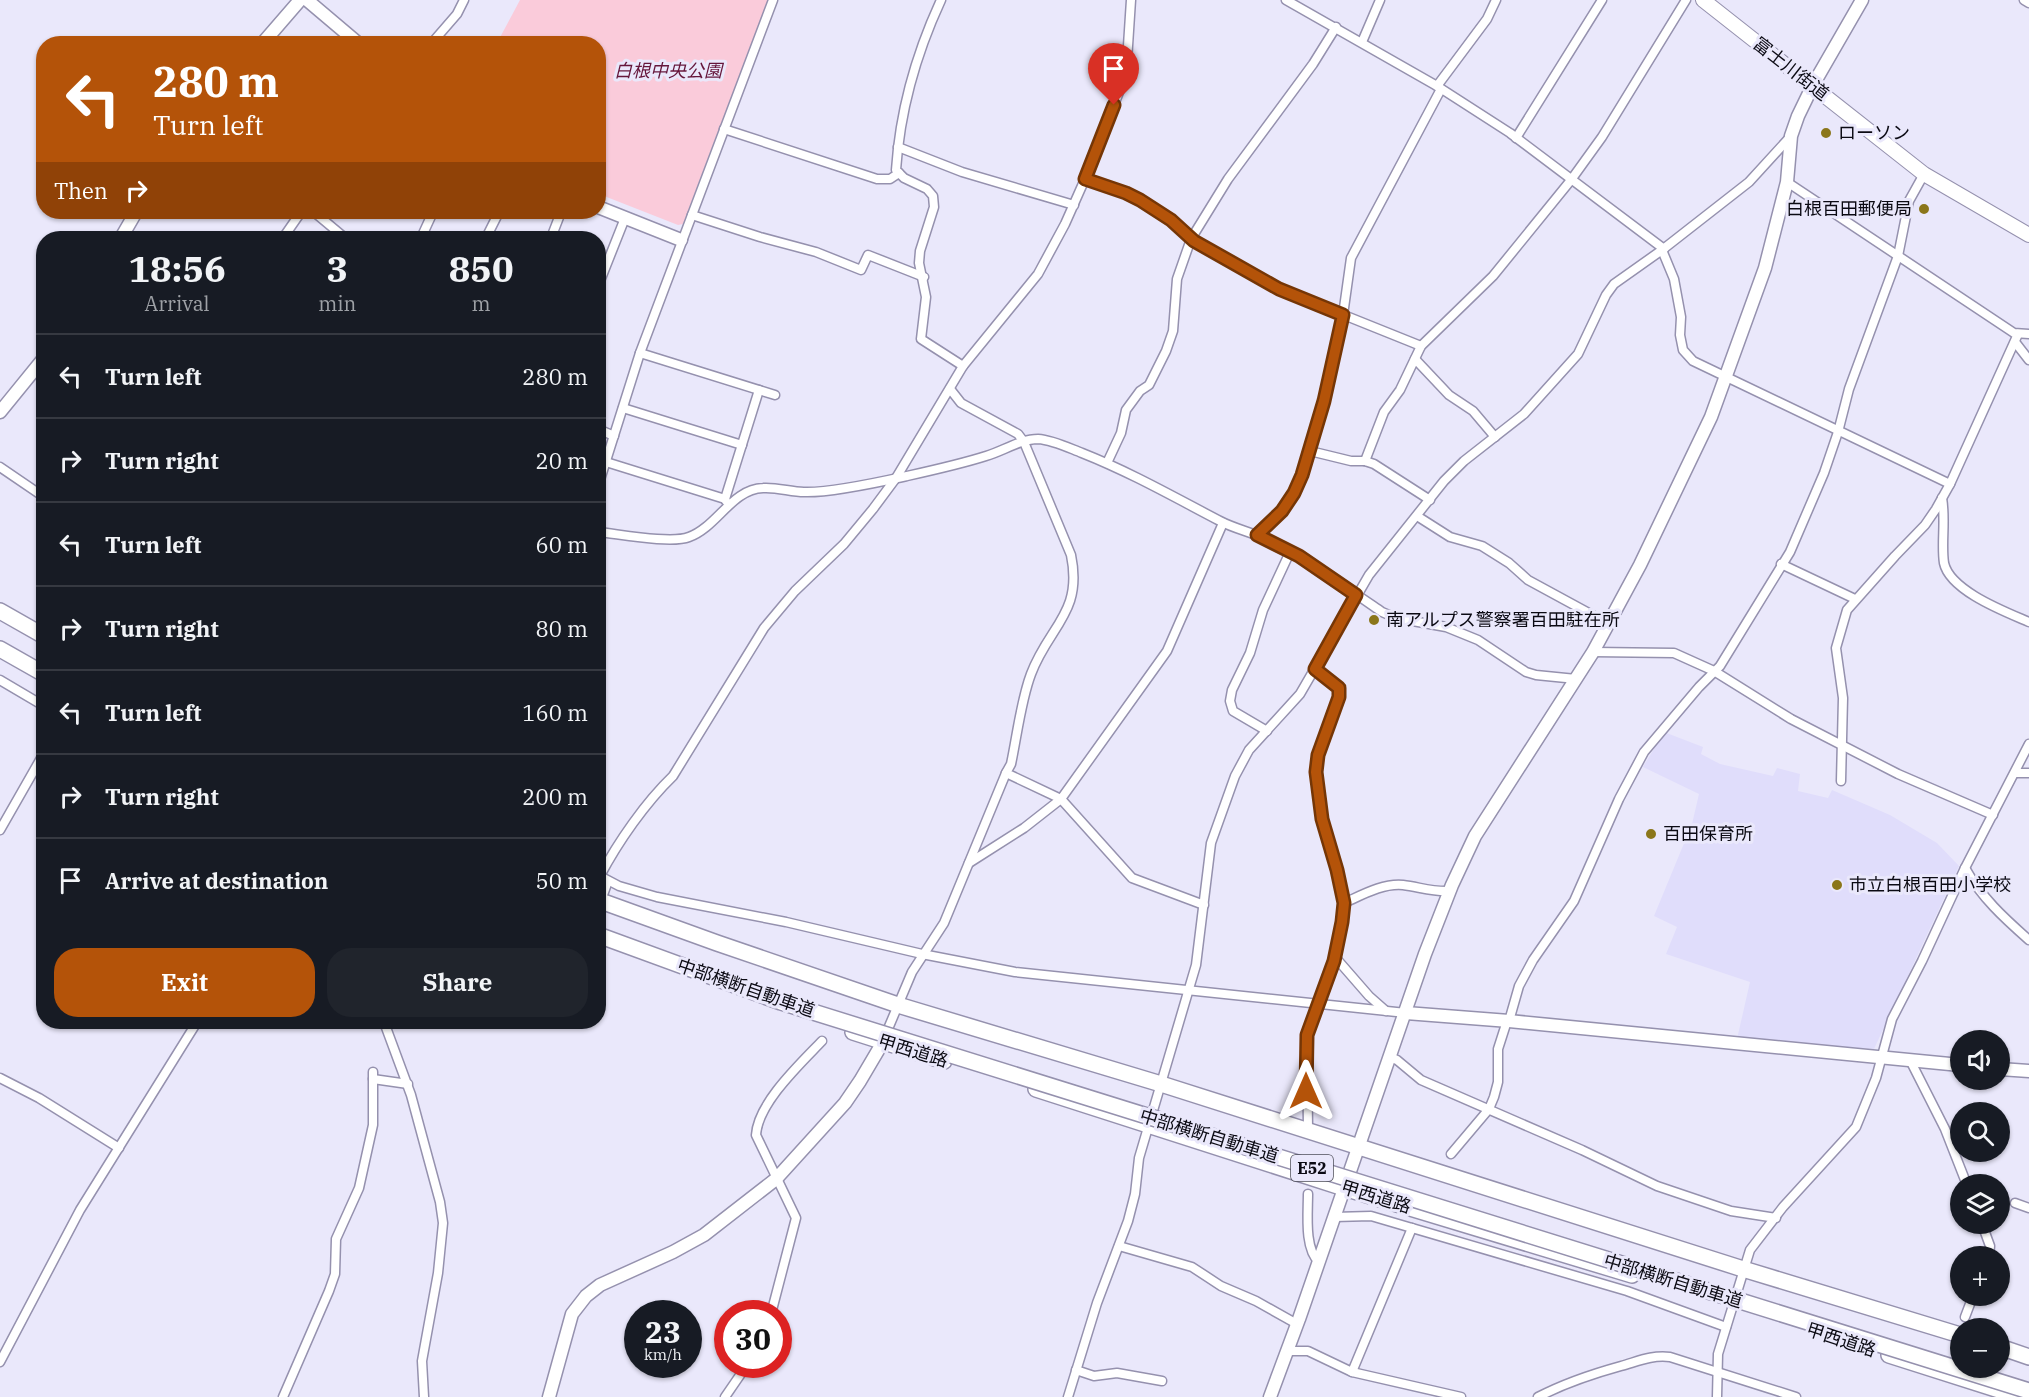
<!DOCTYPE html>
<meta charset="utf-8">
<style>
:root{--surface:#171b24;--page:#20242c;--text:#f1f3f6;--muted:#9ea1a6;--line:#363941;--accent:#b45309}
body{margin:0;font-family:"IBM Plex Serif","Noto Sans JP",serif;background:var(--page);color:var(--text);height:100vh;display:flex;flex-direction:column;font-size:22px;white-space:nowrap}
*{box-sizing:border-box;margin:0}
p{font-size:20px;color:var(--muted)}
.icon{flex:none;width:33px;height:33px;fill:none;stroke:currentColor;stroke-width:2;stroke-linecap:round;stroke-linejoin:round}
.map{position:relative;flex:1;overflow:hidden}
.drawer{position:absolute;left:36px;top:231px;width:570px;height:798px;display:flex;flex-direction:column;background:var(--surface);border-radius:24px;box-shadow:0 2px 4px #0004}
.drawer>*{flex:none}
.top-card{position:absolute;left:36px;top:36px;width:570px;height:183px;border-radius:24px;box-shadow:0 2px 4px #0004;background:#b45309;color:#fff;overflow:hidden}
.fabs{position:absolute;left:1950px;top:1030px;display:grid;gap:12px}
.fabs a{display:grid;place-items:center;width:60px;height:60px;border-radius:50%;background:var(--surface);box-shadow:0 2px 4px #0004;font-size:30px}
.speed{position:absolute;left:624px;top:1300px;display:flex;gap:12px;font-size:30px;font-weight:700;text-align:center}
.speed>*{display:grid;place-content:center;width:78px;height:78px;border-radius:50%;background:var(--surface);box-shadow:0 2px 4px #0004;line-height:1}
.speed small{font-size:15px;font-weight:400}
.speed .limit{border:9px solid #d22;background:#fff;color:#111}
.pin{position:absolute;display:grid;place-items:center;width:51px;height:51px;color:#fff;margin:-62px -26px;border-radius:50% 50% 50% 0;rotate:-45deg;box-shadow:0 0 6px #0007}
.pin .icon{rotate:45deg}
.me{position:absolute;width:66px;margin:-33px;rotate:0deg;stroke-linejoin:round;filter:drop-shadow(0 0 4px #0008)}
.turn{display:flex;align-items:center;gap:21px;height:126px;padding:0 18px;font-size:27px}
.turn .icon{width:78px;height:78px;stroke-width:2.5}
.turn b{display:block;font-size:42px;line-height:51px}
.then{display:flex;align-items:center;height:57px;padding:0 18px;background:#0003;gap:12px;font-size:22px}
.eta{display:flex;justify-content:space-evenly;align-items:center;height:102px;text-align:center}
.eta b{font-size:36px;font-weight:700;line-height:42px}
.primary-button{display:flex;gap:12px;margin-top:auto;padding:12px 18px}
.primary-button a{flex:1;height:69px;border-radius:24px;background:var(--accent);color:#fff;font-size:24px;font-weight:700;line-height:69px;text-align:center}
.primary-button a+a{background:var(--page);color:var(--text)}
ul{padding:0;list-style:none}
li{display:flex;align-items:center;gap:18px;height:84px;padding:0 18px;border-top:2px solid var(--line)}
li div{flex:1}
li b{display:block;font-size:22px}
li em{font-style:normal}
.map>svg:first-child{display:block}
.built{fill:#e0ddfb}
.green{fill:#facbda}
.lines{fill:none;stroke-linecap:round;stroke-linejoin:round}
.street-casing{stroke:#9591ae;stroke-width:11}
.secondary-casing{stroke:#9591ae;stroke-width:15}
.primary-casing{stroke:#9591ae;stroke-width:16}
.highway-casing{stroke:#9591ae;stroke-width:18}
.street{stroke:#fff;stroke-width:8}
.secondary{stroke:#fff;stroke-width:12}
.primary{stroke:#fff;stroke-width:14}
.highway{stroke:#fff;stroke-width:15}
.highway-bridge-casing{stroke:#9591ae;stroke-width:18;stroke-linecap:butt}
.highway-bridge{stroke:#fff;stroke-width:15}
.route-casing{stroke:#753606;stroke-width:15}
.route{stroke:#b45309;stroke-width:10}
.poi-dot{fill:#8b761a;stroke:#eae8fb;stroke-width:2}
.labels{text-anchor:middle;stroke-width:6;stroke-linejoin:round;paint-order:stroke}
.shield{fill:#eae8fb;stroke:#4e4d59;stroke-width:1.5}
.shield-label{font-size:16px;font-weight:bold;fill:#0b0a13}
.street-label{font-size:18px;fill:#0b0a13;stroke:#eae8fb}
.park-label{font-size:18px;font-style:italic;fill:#65163b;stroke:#eae8fb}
.poi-label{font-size:18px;fill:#0b0a13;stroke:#eae8fb;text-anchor:start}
</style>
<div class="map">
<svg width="2029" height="1397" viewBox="0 0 2029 1397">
<rect width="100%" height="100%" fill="#eae8fb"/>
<path class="built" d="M1664,732L1703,747L1701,754L1720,764L1773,776L1777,768L1800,774L1798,791L1828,798L1832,790L1890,815L1937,843L1959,866L1874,1049L1737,1039L1750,982L1666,954L1677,927L1654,916L1692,824L1699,794L1643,767Z"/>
<path class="green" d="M520,0H768L683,224L678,225L599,194L598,44L497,43Z"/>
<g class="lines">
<g class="street-casing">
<g id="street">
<path d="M941,0C916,54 900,110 896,170L904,178L927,189L933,196L934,207L920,251L919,263L926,297L921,339L963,366"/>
<path d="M1286,0L1437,86L1510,133L1664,249"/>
<path d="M2024,0L2029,3"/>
<path d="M1362,42L1380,0"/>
<path d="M431,44L457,14L464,0"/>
<path d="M1437,86L1487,19L1496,0"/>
<path d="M724,129L877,179H890L899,173"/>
<path d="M1516,138L1602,0"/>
<path d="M898,147L962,172L1074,205"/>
<path d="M1085,179L1127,193L1140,200L1171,220L1194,241L1279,289L1421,346"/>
<path d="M1787,182L2014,333L2029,334"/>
<path d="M314,212L345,238"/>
<path d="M692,215L760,237L816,252L861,270L868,255L924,277"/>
<path d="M283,238L301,212"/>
<path d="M421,238L433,212"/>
<path d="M486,238L499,212"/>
<path d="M551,238L561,212"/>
<path d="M1662,250L1674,279L1681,317L1680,335L1683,350L1693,361L1950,484"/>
<path d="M598,286L625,218"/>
<path d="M2015,342L2029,360"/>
<path d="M640,353L775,395"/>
<path d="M1415,359L1449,395L1473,411L1495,437"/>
<path d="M950,389L961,403L1018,434L1024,442L1071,555C1083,613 1049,626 1031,674C1021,700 1017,736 1011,764L1006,773L1061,799L1132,878L1204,905"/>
<path d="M623,408L742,445"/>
<path d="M598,429L614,436"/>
<path d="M1310,451L1351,461H1365L1374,464L1430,500"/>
<path d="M1365,461L1384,412L1400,390L1421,346L1493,276L1571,180L1602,137L1686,0"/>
<path d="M606,462L725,499"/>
<path d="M1107,463L1121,433L1126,410L1140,391L1149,385L1166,351L1173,331L1177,279L1191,239L1228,179L1313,64L1336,27"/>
<path d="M0,467L44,497"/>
<path d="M598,486L640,353L773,0"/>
<path d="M1942,498C1946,520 1941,543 1944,563C1950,591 2006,612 2029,622"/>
<path d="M726,501L725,499L759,390"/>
<path d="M1417,516L1450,537L1482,546L1509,563L1528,580L1609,624"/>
<path d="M598,532C619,534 671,544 689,537C717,527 732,489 763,488C777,487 791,492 804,492C831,493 880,482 907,476C934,470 961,464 986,456C1003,451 1021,439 1038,439C1053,440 1069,448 1082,453C1130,472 1174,497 1220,521C1235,529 1252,532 1267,540C1307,560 1344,586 1382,612L1396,618L1446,627L1478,640L1526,672L1536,675L1576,679"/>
<path d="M1257,535L1282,511L1294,493L1302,475L1324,401L1343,315L1351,258L1441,89"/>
<path d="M1781,564L1855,599"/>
<path d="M1593,652L1674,653L1714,671L1791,719L1898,774L1993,815"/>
<path d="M0,680L44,706"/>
<path d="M1267,731L1233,711L1230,701L1232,690L1250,653L1263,610L1290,552"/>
<path d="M2015,773H2029"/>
<path d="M1841,781L1843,698L1836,648L1847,610L1895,556L1925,525L1936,509L1950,484L2018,334"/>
<path d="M0,830L44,753"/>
<path d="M969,863L1024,828L1061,799L1167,651L1223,523"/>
<path d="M1965,868C1981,897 2004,918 2029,940"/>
<path d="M598,875L619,886L657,897L786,922L922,954L1015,972L1406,1013"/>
<path d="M600,876C618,842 645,803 673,776L764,628L795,591L844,544L873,509L896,478L963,366L1038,274L1065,224L1085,179L1121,87L1127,61L1131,0"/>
<path d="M1344,903C1362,895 1383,883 1403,885C1419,887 1433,892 1449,891"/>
<path d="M598,909L608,881"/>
<path d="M1335,957L1369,996L1386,1011"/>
<path d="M1509,1021L1519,986L1533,960L1574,901L1619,799L1644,752L1699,687L1720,666L1790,552L1824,473L1838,432L1849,389L1898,256L1909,201L1924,174"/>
<path d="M384,1022L411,1095L440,1202L443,1223L438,1273L422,1361L424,1397"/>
<path d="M885,1036L912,972L944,923L1006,773"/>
<path d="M1390,1057L1397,1060L1421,1080L1582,1150L1657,1186L1731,1211L1776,1218"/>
<path d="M1910,1060L1945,1129L1967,1185"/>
<path d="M0,1078L39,1098L119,1148"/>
<path d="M373,1079L408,1084"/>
<path d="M1308,1130L1307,1035L1334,961L1342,922L1344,903L1337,870L1322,819L1316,772L1318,755L1339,697V688L1315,669"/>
<path d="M1451,1154L1489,1109L1494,1097L1498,1082V1049L1507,1021"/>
<path d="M1308,1194C1308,1213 1304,1249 1319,1262"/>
<path d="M2015,1203L2029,1208"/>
<path d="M1334,1217L1371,1216L1627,1291L1726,1327"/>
<path d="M1982,1224L1990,1246L1989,1257"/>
<path d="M1119,1246L1192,1267L1221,1286L1256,1301L1297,1324"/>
<path d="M771,1314L796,1218L756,1135C758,1103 800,1064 822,1041"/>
<path d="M1965,1317L1973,1296"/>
<path d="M1287,1351H1308L1352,1372L1461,1397"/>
<path d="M0,1362L80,1210L197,1022"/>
<path d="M1076,1370L1094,1376L1117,1373L1162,1381"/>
<path d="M1352,1372L1412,1228"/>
<path d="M283,1397L329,1291L335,1274L336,1239L359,1188L373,1125V1072"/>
<path d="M725,1397L747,1365"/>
<path d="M1068,1397L1097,1303L1128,1221L1135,1194L1139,1158L1196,965L1211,843L1235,776L1249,750L1300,694L1369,575L1444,481L1464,461L1524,414L1578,354L1606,295L1614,284L1662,250L1749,182L1791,136"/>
<path d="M1538,1397C1565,1383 1592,1374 1621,1366C1639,1361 1651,1355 1670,1357L1796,1397"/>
<path d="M1717,1397L1718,1354L1750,1250L1783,1207L1856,1127L1876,1078L1892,1019L1922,961L1965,868L2029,744"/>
</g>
</g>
<g class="secondary-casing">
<g id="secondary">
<path d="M307,0L359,44"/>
<path d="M262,44L300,0"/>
<path d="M598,207L681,240"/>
<path d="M121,238L136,212"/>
<path d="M0,412L44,358"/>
<path d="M1406,1013L1509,1021L1960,1065"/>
<path d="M2000,1069L2029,1071"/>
<path d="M549,1397L572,1314L586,1296L600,1285L673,1252L704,1235L776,1179L845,1103L860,1081L883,1042"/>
<path d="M1270,1397L1299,1319L1425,954L1452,885L1475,836L1593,652L1640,565L1711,417L1765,268L1787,182L1791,136L1798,116L1813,85L1862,0"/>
</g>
</g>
<g class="primary-casing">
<path id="primary" d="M1703,0L1924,174L2029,235"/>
</g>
<g class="highway-casing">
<g id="highway">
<path d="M0,611L44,636"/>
<path d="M0,649L44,674"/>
<path d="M598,900L717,943L898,1005L1161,1084L1743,1269L1960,1335"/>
<path d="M853,1032L944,1061"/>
<path d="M1036,1089L1344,1188L1632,1275"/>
<path d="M2000,1347L2029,1357"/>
<path d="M1889,1355L2021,1397"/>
</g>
</g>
<use href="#street" class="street"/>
<use href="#secondary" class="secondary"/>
<use href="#primary" class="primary"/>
<use href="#highway" class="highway"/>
<g class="highway-bridge-casing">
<path id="highway-bridge" d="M598,935L781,1002L2029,1391"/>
</g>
<use href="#highway-bridge" class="highway-bridge"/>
</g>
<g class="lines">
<g class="route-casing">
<path id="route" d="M1114,105L1085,179L1126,193L1140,200L1171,220L1194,241L1279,289L1343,315L1324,401L1302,475L1294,493L1282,511L1257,535L1299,556L1356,595L1315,669L1339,688V697L1318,755L1316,772L1322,819L1337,870L1344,903L1342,922L1334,961L1307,1035L1306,1091"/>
</g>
<use href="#route" class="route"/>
</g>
<g class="poi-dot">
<circle cx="1826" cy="133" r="6"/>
<circle cx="1924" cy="209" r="6"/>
<circle cx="1374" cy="620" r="6"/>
<circle cx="1651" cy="834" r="6"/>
<circle cx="1837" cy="885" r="6"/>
</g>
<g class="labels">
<rect class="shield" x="1291" y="1155" width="42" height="26" rx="4.5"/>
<g class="shield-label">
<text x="1312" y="1174">E52</text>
</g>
<g class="street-label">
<text transform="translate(1791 69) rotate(38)" y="6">富士川街道</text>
<text transform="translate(746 988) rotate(19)" y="6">中部横断自動車道</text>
<text transform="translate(913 1051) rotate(17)" y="6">甲西道路</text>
<text transform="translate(1209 1136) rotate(17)" y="6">中部横断自動車道</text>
<text transform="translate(1376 1197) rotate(17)" y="6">甲西道路</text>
<text transform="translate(1673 1281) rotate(17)" y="6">中部横断自動車道</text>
<text transform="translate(1841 1340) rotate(18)" y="6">甲西道路</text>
</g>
<g class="park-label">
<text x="668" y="77">白根中央公園</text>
</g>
<g class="poi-label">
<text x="1838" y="139">ローソン</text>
<text x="1912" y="215" text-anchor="end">白根百田郵便局</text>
<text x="1386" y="626">南アルプス警察署百田駐在所</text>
<text x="1663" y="840">百田保育所</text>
<text x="1849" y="891">市立白根百田小学校</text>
</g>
</g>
</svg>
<div class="fabs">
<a><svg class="icon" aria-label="sound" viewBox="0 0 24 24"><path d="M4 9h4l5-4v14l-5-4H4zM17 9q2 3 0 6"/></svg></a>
<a><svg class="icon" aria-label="search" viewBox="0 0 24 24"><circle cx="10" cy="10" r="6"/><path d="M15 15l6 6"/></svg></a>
<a><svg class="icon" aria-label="layers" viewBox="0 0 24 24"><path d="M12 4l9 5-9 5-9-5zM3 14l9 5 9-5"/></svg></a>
<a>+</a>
<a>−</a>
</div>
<div class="speed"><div>23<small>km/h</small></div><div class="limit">30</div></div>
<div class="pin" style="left:1114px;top:105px;background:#d93025"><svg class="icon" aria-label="arrive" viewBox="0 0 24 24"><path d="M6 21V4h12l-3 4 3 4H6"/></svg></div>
<svg class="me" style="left:1306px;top:1091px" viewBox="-20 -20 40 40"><path d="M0-17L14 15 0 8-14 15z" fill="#b45309" stroke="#fff" stroke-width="4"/></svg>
<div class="top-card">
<div class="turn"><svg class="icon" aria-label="left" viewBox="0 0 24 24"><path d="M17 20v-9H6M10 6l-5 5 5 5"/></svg><div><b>280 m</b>Turn left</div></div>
<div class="then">Then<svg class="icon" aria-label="right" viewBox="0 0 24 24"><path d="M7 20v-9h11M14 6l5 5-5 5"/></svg></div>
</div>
<section class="drawer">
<div class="eta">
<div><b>18:56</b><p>Arrival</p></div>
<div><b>3</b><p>min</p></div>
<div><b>850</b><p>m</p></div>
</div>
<ul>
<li><svg class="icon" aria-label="left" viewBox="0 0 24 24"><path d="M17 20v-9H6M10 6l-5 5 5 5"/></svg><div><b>Turn left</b></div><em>280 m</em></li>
<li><svg class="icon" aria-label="right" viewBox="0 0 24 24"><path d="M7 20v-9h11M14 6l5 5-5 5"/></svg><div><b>Turn right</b></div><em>20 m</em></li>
<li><svg class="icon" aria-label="left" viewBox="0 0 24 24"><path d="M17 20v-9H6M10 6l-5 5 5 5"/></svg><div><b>Turn left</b></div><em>60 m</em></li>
<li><svg class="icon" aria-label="right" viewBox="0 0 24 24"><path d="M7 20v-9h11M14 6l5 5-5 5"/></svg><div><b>Turn right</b></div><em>80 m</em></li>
<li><svg class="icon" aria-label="left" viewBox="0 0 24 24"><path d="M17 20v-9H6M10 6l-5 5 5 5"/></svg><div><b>Turn left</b></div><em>160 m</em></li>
<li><svg class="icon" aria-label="right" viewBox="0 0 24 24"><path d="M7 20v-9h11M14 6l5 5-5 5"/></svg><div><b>Turn right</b></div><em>200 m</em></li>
<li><svg class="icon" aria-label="arrive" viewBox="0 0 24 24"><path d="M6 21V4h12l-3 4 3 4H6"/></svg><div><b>Arrive at destination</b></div><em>50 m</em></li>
</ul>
<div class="primary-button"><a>Exit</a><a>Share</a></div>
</section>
</div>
